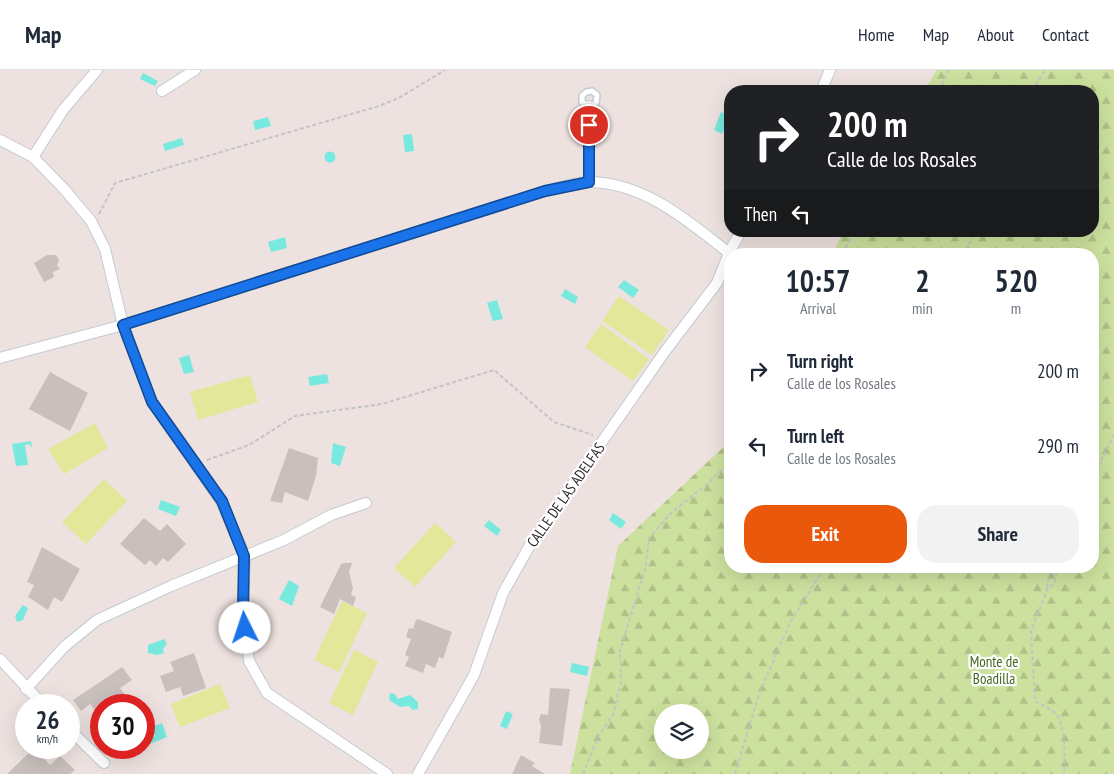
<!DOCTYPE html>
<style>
:root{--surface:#fff;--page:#f2f2f3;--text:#1f2937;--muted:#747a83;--line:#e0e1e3;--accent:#ea580c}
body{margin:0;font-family:"PT Sans Narrow",sans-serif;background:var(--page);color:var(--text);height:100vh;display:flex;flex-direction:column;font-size:19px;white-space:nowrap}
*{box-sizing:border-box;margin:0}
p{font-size:16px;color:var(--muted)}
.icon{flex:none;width:28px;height:28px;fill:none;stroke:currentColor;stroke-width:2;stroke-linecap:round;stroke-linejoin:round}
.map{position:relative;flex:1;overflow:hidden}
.details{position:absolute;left:724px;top:178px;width:375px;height:325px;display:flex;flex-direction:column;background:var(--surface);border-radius:20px;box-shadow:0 5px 20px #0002}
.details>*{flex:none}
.hud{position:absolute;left:724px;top:15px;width:375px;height:152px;border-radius:20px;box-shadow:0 5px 20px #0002;background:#202124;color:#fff;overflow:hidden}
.controls{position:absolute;left:654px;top:634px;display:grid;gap:10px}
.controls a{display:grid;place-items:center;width:55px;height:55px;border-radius:50%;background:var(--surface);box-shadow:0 5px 20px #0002;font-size:25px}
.speed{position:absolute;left:15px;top:624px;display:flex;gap:10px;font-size:25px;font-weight:700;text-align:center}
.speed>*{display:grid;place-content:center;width:65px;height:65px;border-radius:50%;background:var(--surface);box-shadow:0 5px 20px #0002;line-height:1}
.speed small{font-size:12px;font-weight:400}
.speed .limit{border:8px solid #d22;background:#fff;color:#111}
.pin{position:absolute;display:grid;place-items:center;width:42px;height:42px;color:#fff;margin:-21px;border:2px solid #fff;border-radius:50%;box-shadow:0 1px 5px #0007}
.me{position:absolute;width:55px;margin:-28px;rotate:356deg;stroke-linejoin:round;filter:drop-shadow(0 0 4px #0008)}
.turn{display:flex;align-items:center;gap:18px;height:105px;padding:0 20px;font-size:22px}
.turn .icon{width:65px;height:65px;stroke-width:2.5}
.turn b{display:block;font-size:35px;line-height:42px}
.then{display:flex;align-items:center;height:48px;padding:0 20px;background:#0003;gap:10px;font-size:19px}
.eta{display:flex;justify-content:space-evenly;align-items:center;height:85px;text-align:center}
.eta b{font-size:30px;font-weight:600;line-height:35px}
.action{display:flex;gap:10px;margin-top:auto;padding:10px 20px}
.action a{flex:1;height:58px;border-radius:20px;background:var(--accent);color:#fff;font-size:20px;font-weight:600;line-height:58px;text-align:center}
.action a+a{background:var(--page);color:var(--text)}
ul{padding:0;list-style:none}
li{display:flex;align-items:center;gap:15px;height:75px;padding:0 20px}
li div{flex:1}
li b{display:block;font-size:19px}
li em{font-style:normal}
header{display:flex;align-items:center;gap:30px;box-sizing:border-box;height:70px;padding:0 25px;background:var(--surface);border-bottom:1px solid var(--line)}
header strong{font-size:24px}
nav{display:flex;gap:28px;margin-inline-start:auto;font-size:18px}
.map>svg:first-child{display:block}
.forest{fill:url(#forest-firs);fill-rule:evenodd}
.pitch{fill:#e2e79a}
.water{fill:#77e9df}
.building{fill:#c9c0bd}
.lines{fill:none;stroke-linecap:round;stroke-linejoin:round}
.service-casing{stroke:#c3cbd2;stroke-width:8}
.minor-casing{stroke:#c3cbd2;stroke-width:12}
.path{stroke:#c4c4c4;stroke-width:2;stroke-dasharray:4 2.5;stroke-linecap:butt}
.service{stroke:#fff;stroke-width:5}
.minor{stroke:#fff;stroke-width:10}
.route-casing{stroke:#114b97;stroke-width:12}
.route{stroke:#1a73e8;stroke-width:9}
.labels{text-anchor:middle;stroke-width:4.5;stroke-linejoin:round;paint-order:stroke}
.street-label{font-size:15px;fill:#2c2c2c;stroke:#fff}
.park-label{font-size:15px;fill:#47671e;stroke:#fff}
</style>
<header>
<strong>Map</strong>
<nav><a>Home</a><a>Map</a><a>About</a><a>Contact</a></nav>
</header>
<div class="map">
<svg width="1114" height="704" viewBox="0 0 1114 704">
<defs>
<pattern id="forest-firs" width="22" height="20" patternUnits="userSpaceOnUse" patternTransform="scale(1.25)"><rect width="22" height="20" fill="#cde19e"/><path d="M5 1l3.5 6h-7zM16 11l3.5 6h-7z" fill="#b0c188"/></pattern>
</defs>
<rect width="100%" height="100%" fill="#ede2df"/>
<path class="forest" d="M937,0H1114V704H570L618,476L730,371V496H1092V184H833L843,161H1092V21H924ZM662,642H700V680H662Z"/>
<g class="pitch">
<path d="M619,226L669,260L652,285L602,251Z"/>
<path d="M601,254L649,289L633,311L585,277Z"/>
<path d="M250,305L258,332L198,350L190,322Z"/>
<path d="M95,353L108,378L64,404L48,379Z"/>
<path d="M104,409L127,431L86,474L62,452Z"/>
<path d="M435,453L456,472L415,517L394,498Z"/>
<path d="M342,531L367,543L339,602L314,590Z"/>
<path d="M354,580L378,592L353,645L329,633Z"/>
<path d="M220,614L230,638L180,657L171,634Z"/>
</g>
<g class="water">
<path d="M143,3L158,11L155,16L140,9Z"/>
<path d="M721,42L730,46L722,64L714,60Z"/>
<path d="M268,47L271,56L255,60L253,51Z"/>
<path d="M412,64L414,81L405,82L403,65Z"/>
<path d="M182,68L184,75L165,81L163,74Z"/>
<circle cx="330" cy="87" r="5.5"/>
<path d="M285,167L287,178L271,182L268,172Z"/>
<path d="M624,210L639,220L633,228L618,217Z"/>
<path d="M565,219L578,227L575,234L561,226Z"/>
<path d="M497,230L503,249L493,251L487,233Z"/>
<path d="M189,285L194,302L184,304L179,288Z"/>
<path d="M327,304L329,313L310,316L308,307Z"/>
<path d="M31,371L32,378L29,374L25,375L28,395L16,396L12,374Z"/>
<path d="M333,373L346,377L340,396L331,393Z"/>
<path d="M161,430L180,437L176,446L158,439Z"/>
<path d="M613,443L626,452L621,459L609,450Z"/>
<path d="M489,450L501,460L497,466L484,456Z"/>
<path d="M289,510L299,516L292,536L279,529Z"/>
<path d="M23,535L28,538L23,550L17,552L15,546Z"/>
<path d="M164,569L167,574L163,579L164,583L157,585L148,583V575Z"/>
<path d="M572,593L589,597L587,606L570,602Z"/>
<path d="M390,623L395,624L398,629L410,625L418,632V639L413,640L409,636L400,637L389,630Z"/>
<path d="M506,641L513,644L507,659L500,656Z"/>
<path d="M162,653L167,667L147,675L146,670L155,666L152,657Z"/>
</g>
<g class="building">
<path d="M47,185H56L59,190L57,195L60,199L53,202L54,207L44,212L34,193Z"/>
<path d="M50,302L88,323L70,361L29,339Z"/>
<path d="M289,378L318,388L316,406L308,431L285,422L282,433L270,431Z"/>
<path d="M144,448L160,461L167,454L186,474L168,492L163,488L156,496L150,490L145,495L120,474Z"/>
<path d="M42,477L80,499L62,532L54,527L48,540L28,527L34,515L27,512Z"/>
<path d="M344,493H352L349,502L353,518L351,525L356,527L353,536L340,529L334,544L320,537L341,494Z"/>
<path d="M418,549L452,562L443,589L439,587L435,598L426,594L423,603L405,596L409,587L405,585L411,569L406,567L409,558L413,559L416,550Z"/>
<path d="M194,583L206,618L183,626L180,617L166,622L160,606L174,601L170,592Z"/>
<path d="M122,597L132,610L120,618L128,629L118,635L112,626L94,639L90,634L81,641L73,630Z"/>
<path d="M550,618L570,619L562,676L539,673L541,656L539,649L541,644L548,645Z"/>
<path d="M34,678L50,695L60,686L75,700L70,704H7Z"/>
<path d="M521,685L535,693L532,696L545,704H512Z"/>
</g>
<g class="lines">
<g class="service-casing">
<path id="service" d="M592,21L597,25L596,33L589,36L582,32V26L586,22Z"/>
</g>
<g class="minor-casing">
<g id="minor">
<path d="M162,21L195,0"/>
<path d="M821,21L830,0"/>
<path d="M589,36V112"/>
<path d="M0,70L33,87L65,120L91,151L105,179L123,255L152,332L221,431L245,486L243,541L249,591L267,623L387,704"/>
<path d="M33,87L63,40L97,0"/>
<path d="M0,288L123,255L545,121C559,118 576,112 590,112C645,113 688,151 729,183"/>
<path d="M0,589L43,635"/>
<path d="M26,619L64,577L97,550L171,516L284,470L331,445L366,433"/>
<path d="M69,659L104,693"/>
<path d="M418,704L474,605L503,523L530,475L666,280L717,213L729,183L741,161"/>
</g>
</g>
<g class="path">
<path d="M940,21L948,0"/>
<path d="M1032,21L1045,0"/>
<path d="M99,144L115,113L379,36L399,28L445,0"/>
<path d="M843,184L853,161"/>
<path d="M961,184L967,178L976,161"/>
<path d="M207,390L249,375L295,346L382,334L494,300L554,352L593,365"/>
<path d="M1092,408L1114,365"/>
<path d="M1057,496L1055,514L1048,518L1031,560L1035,631C1041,635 1050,638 1055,643C1066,654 1065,689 1064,704"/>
<path d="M1047,518L1051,496"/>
<path d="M583,704L599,665L613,645L621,612L620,581L645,500L649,468L672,442L707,414L730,392"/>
<path d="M735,704L759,624L789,555L825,496"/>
</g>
<use href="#service" class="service"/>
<use href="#minor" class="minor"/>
</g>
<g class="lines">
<g class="route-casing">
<path id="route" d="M245,558L243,541L244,486L222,431L152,332L123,255L545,121L589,112V55"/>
</g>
<use href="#route" class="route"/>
</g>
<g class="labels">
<g class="street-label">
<text transform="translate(566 425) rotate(-55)" y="5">CALLE DE LAS ADELFAS</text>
</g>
<g class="park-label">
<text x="994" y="597">Monte de<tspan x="994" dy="17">Boadilla</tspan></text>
</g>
</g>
</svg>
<div class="controls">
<a><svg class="icon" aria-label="layers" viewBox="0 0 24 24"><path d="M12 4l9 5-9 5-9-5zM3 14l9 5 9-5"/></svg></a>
</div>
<div class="speed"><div>26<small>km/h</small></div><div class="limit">30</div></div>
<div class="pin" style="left:589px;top:55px;background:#d93025"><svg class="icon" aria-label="arrive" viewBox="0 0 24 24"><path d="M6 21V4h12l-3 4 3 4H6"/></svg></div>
<svg class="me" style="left:245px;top:558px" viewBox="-20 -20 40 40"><circle r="19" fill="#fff"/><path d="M0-13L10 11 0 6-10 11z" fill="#1a73e8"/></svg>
<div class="hud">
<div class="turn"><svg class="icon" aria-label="right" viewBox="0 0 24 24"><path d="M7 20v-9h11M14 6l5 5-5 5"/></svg><div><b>200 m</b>Calle de los Rosales</div></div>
<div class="then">Then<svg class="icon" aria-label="left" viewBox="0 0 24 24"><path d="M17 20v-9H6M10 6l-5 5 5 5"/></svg></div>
</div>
<section class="details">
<div class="eta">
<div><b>10:57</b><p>Arrival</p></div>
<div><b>2</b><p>min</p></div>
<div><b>520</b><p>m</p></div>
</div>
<ul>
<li><svg class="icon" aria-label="right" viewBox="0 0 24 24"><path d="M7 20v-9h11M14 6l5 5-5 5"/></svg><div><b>Turn right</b><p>Calle de los Rosales</p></div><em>200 m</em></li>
<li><svg class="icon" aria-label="left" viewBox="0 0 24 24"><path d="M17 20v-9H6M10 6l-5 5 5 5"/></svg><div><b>Turn left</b><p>Calle de los Rosales</p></div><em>290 m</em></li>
</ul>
<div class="action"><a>Exit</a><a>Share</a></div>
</section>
</div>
